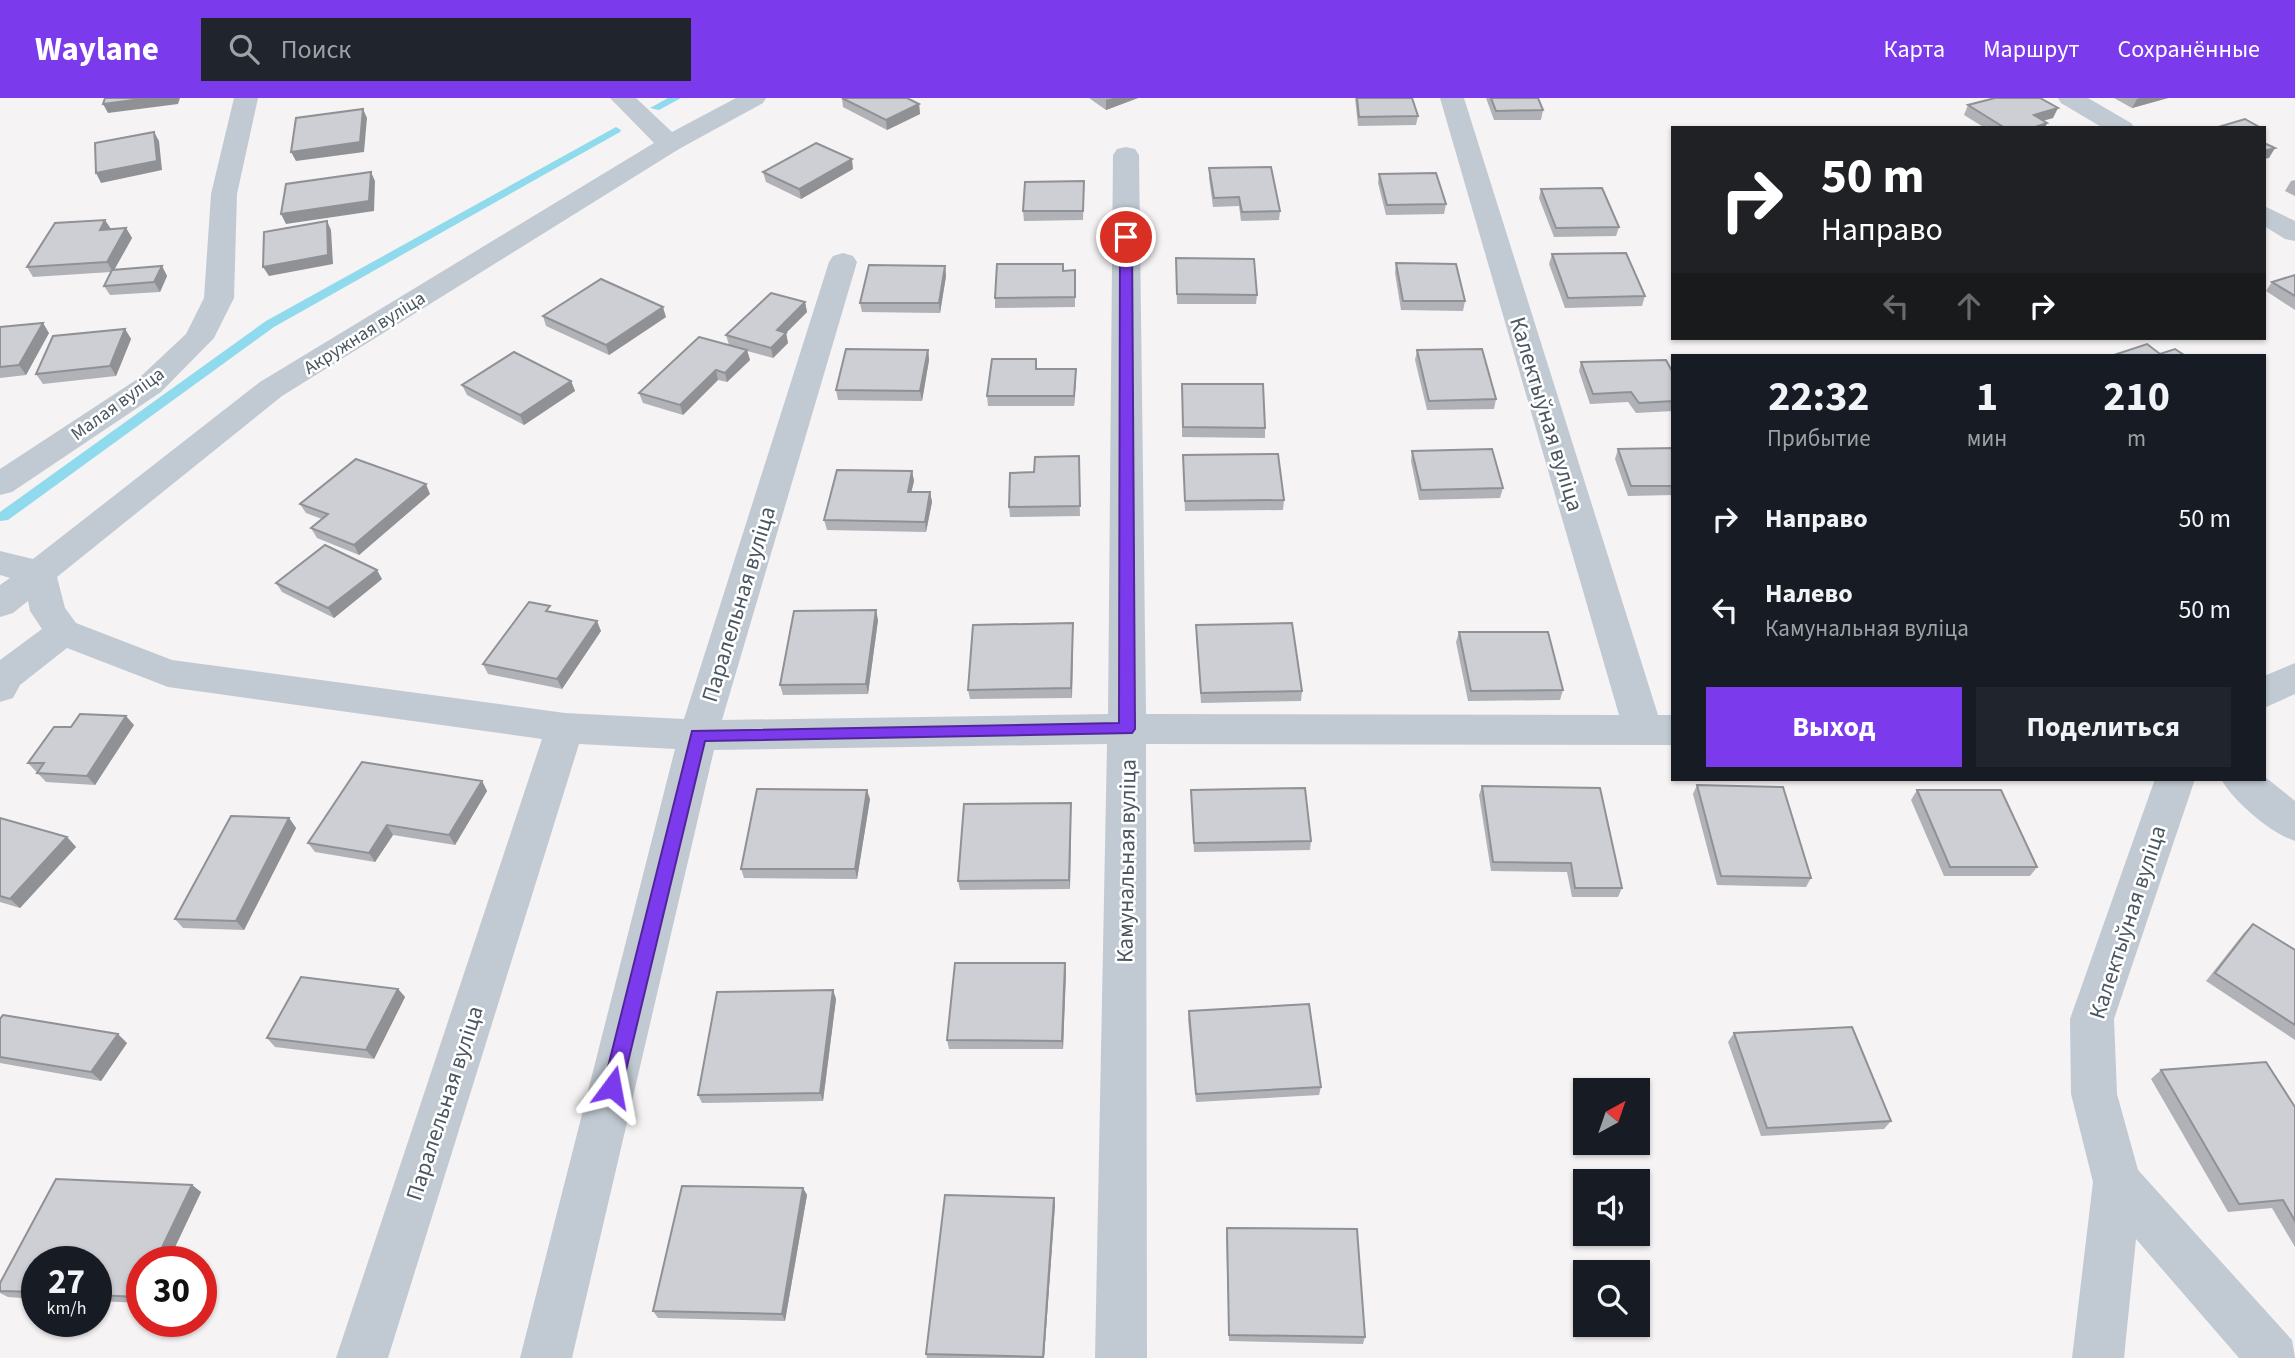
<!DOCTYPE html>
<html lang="ru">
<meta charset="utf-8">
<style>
:root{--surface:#171b24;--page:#20242c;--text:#f1f3f6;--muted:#9ea1a6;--accent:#7c3aed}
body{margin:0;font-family:"Source Sans 3",sans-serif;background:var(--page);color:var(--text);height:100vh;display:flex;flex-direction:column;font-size:26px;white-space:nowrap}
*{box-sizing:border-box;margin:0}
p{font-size:23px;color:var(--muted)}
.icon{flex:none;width:38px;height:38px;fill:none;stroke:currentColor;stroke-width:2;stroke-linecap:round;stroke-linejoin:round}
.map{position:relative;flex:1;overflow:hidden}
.sheet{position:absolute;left:1671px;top:256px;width:595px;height:427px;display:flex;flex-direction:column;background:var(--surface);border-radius:0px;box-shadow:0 2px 5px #0004}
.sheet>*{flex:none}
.guide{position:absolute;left:1671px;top:28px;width:595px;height:214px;border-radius:0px;box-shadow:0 2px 5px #0004;background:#202124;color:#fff;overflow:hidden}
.needle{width:46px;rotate:40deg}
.controls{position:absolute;left:1573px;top:980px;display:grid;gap:14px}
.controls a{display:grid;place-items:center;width:77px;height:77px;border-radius:0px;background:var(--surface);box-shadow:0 2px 5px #0004;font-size:35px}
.speed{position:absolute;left:21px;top:1148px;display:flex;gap:14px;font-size:35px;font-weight:700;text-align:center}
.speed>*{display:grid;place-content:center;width:91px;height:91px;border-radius:50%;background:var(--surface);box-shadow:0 2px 5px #0004;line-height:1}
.speed small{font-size:18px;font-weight:400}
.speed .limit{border:10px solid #d22;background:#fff;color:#111}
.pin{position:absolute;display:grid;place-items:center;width:60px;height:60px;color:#fff;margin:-30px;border:4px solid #fff;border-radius:50%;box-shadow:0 2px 7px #0007}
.me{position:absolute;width:77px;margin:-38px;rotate:13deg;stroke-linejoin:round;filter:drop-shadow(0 0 5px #0008)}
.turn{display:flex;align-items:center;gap:24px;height:147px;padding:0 35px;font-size:32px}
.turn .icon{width:91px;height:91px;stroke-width:2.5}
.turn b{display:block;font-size:49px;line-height:60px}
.lanes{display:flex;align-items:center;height:66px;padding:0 35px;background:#0003;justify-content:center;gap:35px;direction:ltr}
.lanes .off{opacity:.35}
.eta{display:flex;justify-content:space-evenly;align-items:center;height:119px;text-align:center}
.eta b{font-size:42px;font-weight:700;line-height:49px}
.cta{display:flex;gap:14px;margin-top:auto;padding:14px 35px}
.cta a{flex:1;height:80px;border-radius:0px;background:var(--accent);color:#fff;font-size:28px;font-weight:700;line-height:80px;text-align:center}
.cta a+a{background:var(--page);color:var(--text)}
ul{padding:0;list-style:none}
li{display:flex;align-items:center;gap:21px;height:91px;padding:0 35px}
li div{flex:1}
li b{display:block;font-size:26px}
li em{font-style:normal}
header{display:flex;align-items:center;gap:42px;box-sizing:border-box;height:98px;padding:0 35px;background:var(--accent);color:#fff}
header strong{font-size:33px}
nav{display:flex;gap:38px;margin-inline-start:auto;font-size:24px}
.search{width:490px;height:63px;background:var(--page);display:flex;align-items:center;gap:18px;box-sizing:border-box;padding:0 24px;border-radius:0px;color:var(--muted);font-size:26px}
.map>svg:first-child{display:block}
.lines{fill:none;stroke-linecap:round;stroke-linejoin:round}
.stream{fill:#90daee;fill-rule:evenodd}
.minor{fill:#c1cad2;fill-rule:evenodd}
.wall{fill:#b0b2b7}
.shaded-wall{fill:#909195}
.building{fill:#cdcfd5;stroke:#909195;stroke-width:2}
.route{fill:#7c3aed;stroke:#51269a;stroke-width:2}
.labels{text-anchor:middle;stroke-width:5;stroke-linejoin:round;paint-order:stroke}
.far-street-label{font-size:19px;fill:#4a5661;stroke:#fff}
.street-label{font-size:23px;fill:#4a5661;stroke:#fff}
</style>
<header>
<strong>Waylane</strong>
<div class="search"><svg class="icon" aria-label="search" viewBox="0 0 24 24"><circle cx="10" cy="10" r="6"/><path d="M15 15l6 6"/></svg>Поиск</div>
<nav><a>Карта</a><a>Маршрут</a><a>Сохранённые</a></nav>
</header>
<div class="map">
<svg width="2295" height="1260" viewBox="0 0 2295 1260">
<rect width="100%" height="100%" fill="#f5f3f3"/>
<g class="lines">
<g class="stream">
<path d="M668,0H681L659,12L650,10Z"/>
<path d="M616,29L621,32L620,34L274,229L8,422L0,423V414L266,223Z"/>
</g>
<g class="minor">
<path d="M234,0H258L237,96L234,200L214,240L161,294L12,394L0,397V371L139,280L186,236L204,200L211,96Z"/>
<path d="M610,0H636L672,34L736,0H766L763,5L679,51L282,298L57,479L65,510L76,525L172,562L565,615L684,621L829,164L833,158L843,155L853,158L857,164L722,622L1108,616L1113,57L1117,51L1126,49L1135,51L1139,57L1146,616L1619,617L1440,0H1464L1658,617H1673V647L1146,646L1147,1260H1095L1107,646L714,652L572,1260H520L675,651L579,646L388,1260H336L542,641L168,589L67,550L20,587L13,600L0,604V562L42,531L30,513L28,503L13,515L0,519V487L10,480L0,477V453L33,461L260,284L654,45Z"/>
<path d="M2058,0H2088L2131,25L2135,30H2103L2061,5Z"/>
<path d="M2264,108L2295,123V143L2285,141L2264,128Z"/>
<path d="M2295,565V596L2264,610V578Z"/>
<path d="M2264,678L2295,703V743C2272,736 2233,703 2221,681H2264Z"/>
<path d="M2155,681H2195L2114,921L2117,996L2138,1072L2292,1242L2295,1260H2239L2136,1141L2124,1260H2072L2093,1084L2071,996L2070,921Z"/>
</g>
</g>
<g class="wall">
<path d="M842,0L919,6L920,16L887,32L843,9Z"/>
<path d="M1089,0H1138L1106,12Z"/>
<path d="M1355,0H1412L1418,18L1416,27L1358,28Z"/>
<path d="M1486,0H1538L1543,12L1541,22H1494Z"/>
<path d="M2114,0H2168L2132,10Z"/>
<path d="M1968,7L2053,20L2043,23L2045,30H1985L1964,17Z"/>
<path d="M1209,70L1280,113L1279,122L1241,123L1239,108L1213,109L1209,80Z"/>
<path d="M853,71L801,101L766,84L763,74Z"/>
<path d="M1379,76L1446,106L1444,116L1386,117L1378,85Z"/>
<path d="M2295,82V98L2285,93L2291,83Z"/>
<path d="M1541,91L1619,129L1616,138L1554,139L1539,100Z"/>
<path d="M1084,93L1083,122L1024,123L1023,113Z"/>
<path d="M126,130L132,140L114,172L162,168L167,178L160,194L110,197L104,188L111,174L33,179L27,169Z"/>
<path d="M1552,156L1645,198L1642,208L1565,210L1549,166Z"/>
<path d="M1176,160L1257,197L1256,206H1177Z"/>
<path d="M1396,165L1465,203L1463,213L1401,212L1395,175Z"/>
<path d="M945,168L946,178L940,215L862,214L860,205Z"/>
<path d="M1075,172V209L995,210V200L1064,173Z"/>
<path d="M2295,177V212L2266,193L2272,184Z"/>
<path d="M805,204L807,214L786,235L788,245L773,260L747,253L750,262L727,284L718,282L683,317L643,305L639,295L729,247L726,237Z"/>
<path d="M543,218L666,219L609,257L546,228Z"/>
<path d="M0,229L49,235L26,277L0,280Z"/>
<path d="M125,231L131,241L116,278L43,286L36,276Z"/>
<path d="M928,252L929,262L922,303L838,302L836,292Z"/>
<path d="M1417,252L1496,301L1494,311L1427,312L1415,262Z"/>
<path d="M1581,264L1673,275V313L1636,315L1628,304L1590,306L1579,273Z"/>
<path d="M1037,271L1076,281L1074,308H988L987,298Z"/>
<path d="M571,283L575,293L524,327L467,297L462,287Z"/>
<path d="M1182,286L1265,330V340L1182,339Z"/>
<path d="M1673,350V397L1628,398L1615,361L1618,351Z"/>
<path d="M1412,353L1503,390L1500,400L1419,402L1411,363Z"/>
<path d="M1183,357L1284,402L1283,412L1185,413Z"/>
<path d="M1079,358L1080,418L1010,419L1009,409L1034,374Z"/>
<path d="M912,373L914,383L911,394H930L932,404L926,434L827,432L824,422Z"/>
<path d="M430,396L359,457L317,440L311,430L322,421L306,415L300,406Z"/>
<path d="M382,481L334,520L282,494L276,485Z"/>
<path d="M553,515L601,533L562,591L488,576L483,566Z"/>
<path d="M878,522L868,596L783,597L780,587Z"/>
<path d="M1196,527L1302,593L1301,603L1201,605L1196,537Z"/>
<path d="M1459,534L1563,592L1560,602L1468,603L1456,544Z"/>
<path d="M1073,535L1072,600L970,601L968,592Z"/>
<path d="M134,627L95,687L46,684L28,665L71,629Z"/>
<path d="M482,683L487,693L455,747L393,737L375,764L315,754L308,745Z"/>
<path d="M1697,687L1811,780L1806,789L1717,787L1693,696Z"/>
<path d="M1482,688L1622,790L1618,799H1572L1567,774L1491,773L1479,697Z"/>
<path d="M1191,692L1311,743L1310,752L1194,754Z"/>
<path d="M1917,692L2037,769L2030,778H1944L1911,702Z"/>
<path d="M870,701L857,781L744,780L741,771Z"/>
<path d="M1071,705L1070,791L960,792L958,783Z"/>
<path d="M0,720L67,739L76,749L20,810L0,804Z"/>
<path d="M289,720L296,730L244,832L183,830L175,821Z"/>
<path d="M2253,826L2295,852V942L2206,883L2244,835Z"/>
<path d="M1066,873L1063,951H949L947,942Z"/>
<path d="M398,891L405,899L374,961L275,949L267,940Z"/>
<path d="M833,892L836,901L823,1003L702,1005L698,997Z"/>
<path d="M1189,913L1321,989L1319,997L1196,1004L1188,921Z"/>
<path d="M0,921L127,945L101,983L0,965Z"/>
<path d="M1734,935L1891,1023L1884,1031L1761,1038L1728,944Z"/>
<path d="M2161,972L2295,1009V1149L2272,1110L2228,1114L2151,981Z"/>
<path d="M56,1081L192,1087L201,1094L168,1164H142V1205L96,1203V1164H37V1201L8,1199L0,1195V1185Z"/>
<path d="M803,1090L807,1097L785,1223L658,1220L653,1213Z"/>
<path d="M1054,1100L1055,1107L1044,1260H927L926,1256Z"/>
<path d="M1227,1130L1365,1239L1363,1246L1229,1243L1226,1137Z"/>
</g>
<g class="shaded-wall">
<path d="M149,0H180L178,6L108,15L103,6Z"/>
<path d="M1113,0H1138L1106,12V2Z"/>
<path d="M2140,0H2168L2132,10L2137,1Z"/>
<path d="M919,6L920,16L887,32L886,22Z"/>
<path d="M2058,10L2053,20L2029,26L2034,17Z"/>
<path d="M363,11L367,20L364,54L296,63L291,54Z"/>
<path d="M2047,25L2045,30H2032Z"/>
<path d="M154,34L159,43L162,72L101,85L96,75Z"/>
<path d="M2275,50L2269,60L2264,61V53Z"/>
<path d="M852,61L853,71L801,101L799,91Z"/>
<path d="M371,74L375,83L374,113L286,126L281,116Z"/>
<path d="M105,122L111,131L100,132Z"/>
<path d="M327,123L331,132L333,166L269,178L263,169Z"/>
<path d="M126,130L132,140L113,174L107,164Z"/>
<path d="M162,168L167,178L160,194L154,184Z"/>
<path d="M945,168L946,178L940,215L939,205Z"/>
<path d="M805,204L807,214L779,242L777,232Z"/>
<path d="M663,209L666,219L609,257L606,247Z"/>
<path d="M43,225L49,235L26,277L19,267Z"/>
<path d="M125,231L131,241L116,278L110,268Z"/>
<path d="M786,235L788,245L773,260L771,250Z"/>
<path d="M747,252L750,262L727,284L725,275Z"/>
<path d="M928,252L929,262L922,303L920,293Z"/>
<path d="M1076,271V281L1074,308V298Z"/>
<path d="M716,272L718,282L683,317L680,307Z"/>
<path d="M571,283L575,293L524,327L520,317Z"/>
<path d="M912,373L914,383L909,404L908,394Z"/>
<path d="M426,386L430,396L359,457L354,447Z"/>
<path d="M930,394L932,404L926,434L925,424Z"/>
<path d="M377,472L382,481L334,520L328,510Z"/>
<path d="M876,512L878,522L868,596L866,586Z"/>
<path d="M597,523L601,533L562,591L557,581Z"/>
<path d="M1073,525V535L1072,600L1071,590Z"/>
<path d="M126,618L134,627L95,687L87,678Z"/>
<path d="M482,683L487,693L455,747L449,737Z"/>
<path d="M867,692L870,701L857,781L855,771Z"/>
<path d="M1071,705V715L1070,791L1069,782Z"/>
<path d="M289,720L296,730L244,832L236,823Z"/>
<path d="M387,727L393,737L375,764L369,755Z"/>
<path d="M67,739L76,749L20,810L10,801Z"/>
<path d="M1065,865L1066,873L1063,951L1062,943Z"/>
<path d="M398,891L405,899L374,961L366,952Z"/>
<path d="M833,892L836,901L823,1003L820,995Z"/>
<path d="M118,936L127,945L101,983L91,974Z"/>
<path d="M192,1087L201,1094L168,1164H155Z"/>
<path d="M803,1090L807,1097L785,1223L782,1216Z"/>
<path d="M1054,1100L1055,1107L1044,1260H1043Z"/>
</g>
<g class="building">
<path d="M105,0H149L103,6Z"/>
<path d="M842,0H907L919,6L886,22Z"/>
<path d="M1357,0H1412L1418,18L1359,19Z"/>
<path d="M1491,0H1538L1543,12L1496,13Z"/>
<path d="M1995,0H2040L2058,10L2034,17L2047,25L2032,30H2005L1968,7Z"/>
<path d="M363,11L360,44L291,54L296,20Z"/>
<path d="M2245,21L2261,30H2215Z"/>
<path d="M154,34L157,63L96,75L95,45Z"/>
<path d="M816,45L852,61L799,91L763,74Z"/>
<path d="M2264,45L2275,50L2264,53Z"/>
<path d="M1271,69L1280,113L1242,114L1239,99L1214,100L1209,70Z"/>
<path d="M371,74L369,103L281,116L286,86Z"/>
<path d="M1436,75L1446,106L1387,107L1379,76Z"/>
<path d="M1084,83L1083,113H1023L1025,84Z"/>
<path d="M1602,90L1619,129L1556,130L1541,91Z"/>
<path d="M105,122L100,132L126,130L107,164L27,169L55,125Z"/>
<path d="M327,123L328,157L263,169L264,134Z"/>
<path d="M1626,155L1645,198L1568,200L1552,156Z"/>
<path d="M1176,160L1254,161L1257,197L1177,196Z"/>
<path d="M1396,165L1456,166L1465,203H1403Z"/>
<path d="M997,166H1063V173L1075,172V199L995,200Z"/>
<path d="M869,167L945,168L939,205H860Z"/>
<path d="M162,168L154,184L104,188L112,172Z"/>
<path d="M2295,177V198L2272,184Z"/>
<path d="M601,181L663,209L606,247L543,218Z"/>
<path d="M771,195L805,204L777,232L786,235L771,250L726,237Z"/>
<path d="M43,225L19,267L0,269V229Z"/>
<path d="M125,231L110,268L36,276L53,238Z"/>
<path d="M699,239L747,252L725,275L716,272L680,307L639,295Z"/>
<path d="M2147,246L2160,256L2175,251L2184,257H2114Z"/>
<path d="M846,251L928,252L920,293L836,292Z"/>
<path d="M1482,251L1496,301L1429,303L1417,252Z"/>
<path d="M514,254L571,283L520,317L462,287Z"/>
<path d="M992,261H1036V271H1076L1074,298H987Z"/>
<path d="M1666,262L1673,275V303L1639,305L1631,294L1593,296L1581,264Z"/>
<path d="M1182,286H1263L1265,330L1183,329Z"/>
<path d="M1673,350V388H1631L1618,351Z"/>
<path d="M1492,351L1503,390L1421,392L1412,353Z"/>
<path d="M1278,356L1284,402L1185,403L1183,357Z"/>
<path d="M1079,358L1080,408L1009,409L1010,375L1034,374L1035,359Z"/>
<path d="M356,361L426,386L354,447L311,430L328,416L300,406Z"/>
<path d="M837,372L912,373L908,394H930L925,424L824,422Z"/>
<path d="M325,447L377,472L328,510L276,485Z"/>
<path d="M529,504L550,508L546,513L597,523L557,581L483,566Z"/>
<path d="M876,512L866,586L780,587L794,513Z"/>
<path d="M1073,525L1071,590L968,592L973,527Z"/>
<path d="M1292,525L1302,593L1201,595L1196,527Z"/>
<path d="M1459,534H1548L1563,592L1471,593Z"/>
<path d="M80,616L126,618L87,678L37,675L44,665H28L54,629H71Z"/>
<path d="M362,664L482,683L449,737L387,727L369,755L308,745Z"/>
<path d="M1697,687L1783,689L1811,780L1721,778Z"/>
<path d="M1482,688L1600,690L1622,790H1575L1571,765L1493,764Z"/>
<path d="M1305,690L1311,743L1194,745L1191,692Z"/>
<path d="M757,691L867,692L855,771H741Z"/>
<path d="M1917,692H2001L2037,769H1950Z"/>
<path d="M1071,705L1069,782L958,783L964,706Z"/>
<path d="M231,718L289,720L236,823L175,821Z"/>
<path d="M0,720L67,739L10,801L0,798Z"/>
<path d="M2253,826L2295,852V927L2215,875Z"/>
<path d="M955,865H1065L1062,943L947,942Z"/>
<path d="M301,879L398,891L366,952L267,940Z"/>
<path d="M833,892L820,995L698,997L717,894Z"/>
<path d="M1309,906L1321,989L1196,996L1189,913Z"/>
<path d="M3,917L118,936L91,974L0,959V921Z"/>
<path d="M1852,929L1891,1023L1767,1030L1734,935Z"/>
<path d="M2266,964L2295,1009V1123L2283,1102L2239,1106L2161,972Z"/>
<path d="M56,1081L192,1087L155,1164H142V1191L138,1199L96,1197V1164H37V1194L0,1193V1185Z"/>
<path d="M682,1088L803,1090L782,1216L653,1213Z"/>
<path d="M945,1097L1054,1100L1043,1259L926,1256Z"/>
<path d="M1227,1130L1357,1131L1365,1239L1229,1237Z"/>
</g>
<path class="route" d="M1126,136L1132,139L1135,631L1132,635L705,643L622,989L619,995L612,998L605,995L603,989L692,633L1119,625L1120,139Z"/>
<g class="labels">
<g class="far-street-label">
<text transform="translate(364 234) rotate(-32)" y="7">Акружная вуліца</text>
<text transform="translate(117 305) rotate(-36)" y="7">Малая вуліца</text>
</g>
<g class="street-label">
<text transform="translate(1547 316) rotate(73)" y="8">Калектыўная вуліца</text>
<text transform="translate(738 506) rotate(-73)" y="8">Паралельная вуліца</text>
<text transform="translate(1126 763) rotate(-89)" y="8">Камунальная вуліца</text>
<text transform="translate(2127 824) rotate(-72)" y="8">Калектыўная вуліца</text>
<text transform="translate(444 1005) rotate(-72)" y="8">Паралельная вуліца</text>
</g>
</g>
</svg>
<div class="controls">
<a><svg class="needle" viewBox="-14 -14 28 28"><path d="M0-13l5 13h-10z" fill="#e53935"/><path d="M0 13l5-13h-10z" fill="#9ea1a6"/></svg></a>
<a><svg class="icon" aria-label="sound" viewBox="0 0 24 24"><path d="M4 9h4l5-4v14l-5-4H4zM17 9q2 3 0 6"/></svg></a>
<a><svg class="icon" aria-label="search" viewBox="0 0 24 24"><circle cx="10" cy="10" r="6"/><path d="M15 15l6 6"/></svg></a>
</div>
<div class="speed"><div>27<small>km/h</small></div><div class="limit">30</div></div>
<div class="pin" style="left:1126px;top:139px;background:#d93025"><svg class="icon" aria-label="arrive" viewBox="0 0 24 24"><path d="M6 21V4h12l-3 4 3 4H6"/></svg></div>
<svg class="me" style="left:612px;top:989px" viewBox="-20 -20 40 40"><path d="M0-17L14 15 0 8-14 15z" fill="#7c3aed" stroke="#fff" stroke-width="4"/></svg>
<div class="guide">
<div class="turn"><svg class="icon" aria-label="right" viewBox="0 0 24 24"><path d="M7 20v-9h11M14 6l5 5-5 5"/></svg><div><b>50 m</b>Направо</div></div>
<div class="lanes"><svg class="icon off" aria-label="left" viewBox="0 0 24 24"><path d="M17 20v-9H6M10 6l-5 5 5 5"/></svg><svg class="icon off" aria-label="ahead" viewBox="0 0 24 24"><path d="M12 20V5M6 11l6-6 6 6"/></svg><svg class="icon" aria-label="right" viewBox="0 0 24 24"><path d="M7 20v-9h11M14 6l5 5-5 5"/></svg></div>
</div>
<section class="sheet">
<div class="eta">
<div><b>22:32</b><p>Прибытие</p></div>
<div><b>1</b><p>мин</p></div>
<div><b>210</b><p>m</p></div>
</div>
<ul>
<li><svg class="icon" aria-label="right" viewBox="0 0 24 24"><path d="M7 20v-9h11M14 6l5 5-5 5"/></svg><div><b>Направо</b></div><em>50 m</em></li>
<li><svg class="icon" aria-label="left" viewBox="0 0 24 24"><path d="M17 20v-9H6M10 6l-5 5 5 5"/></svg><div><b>Налево</b><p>Камунальная вуліца</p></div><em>50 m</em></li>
</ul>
<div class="cta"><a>Выход</a><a>Поделиться</a></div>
</section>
</div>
